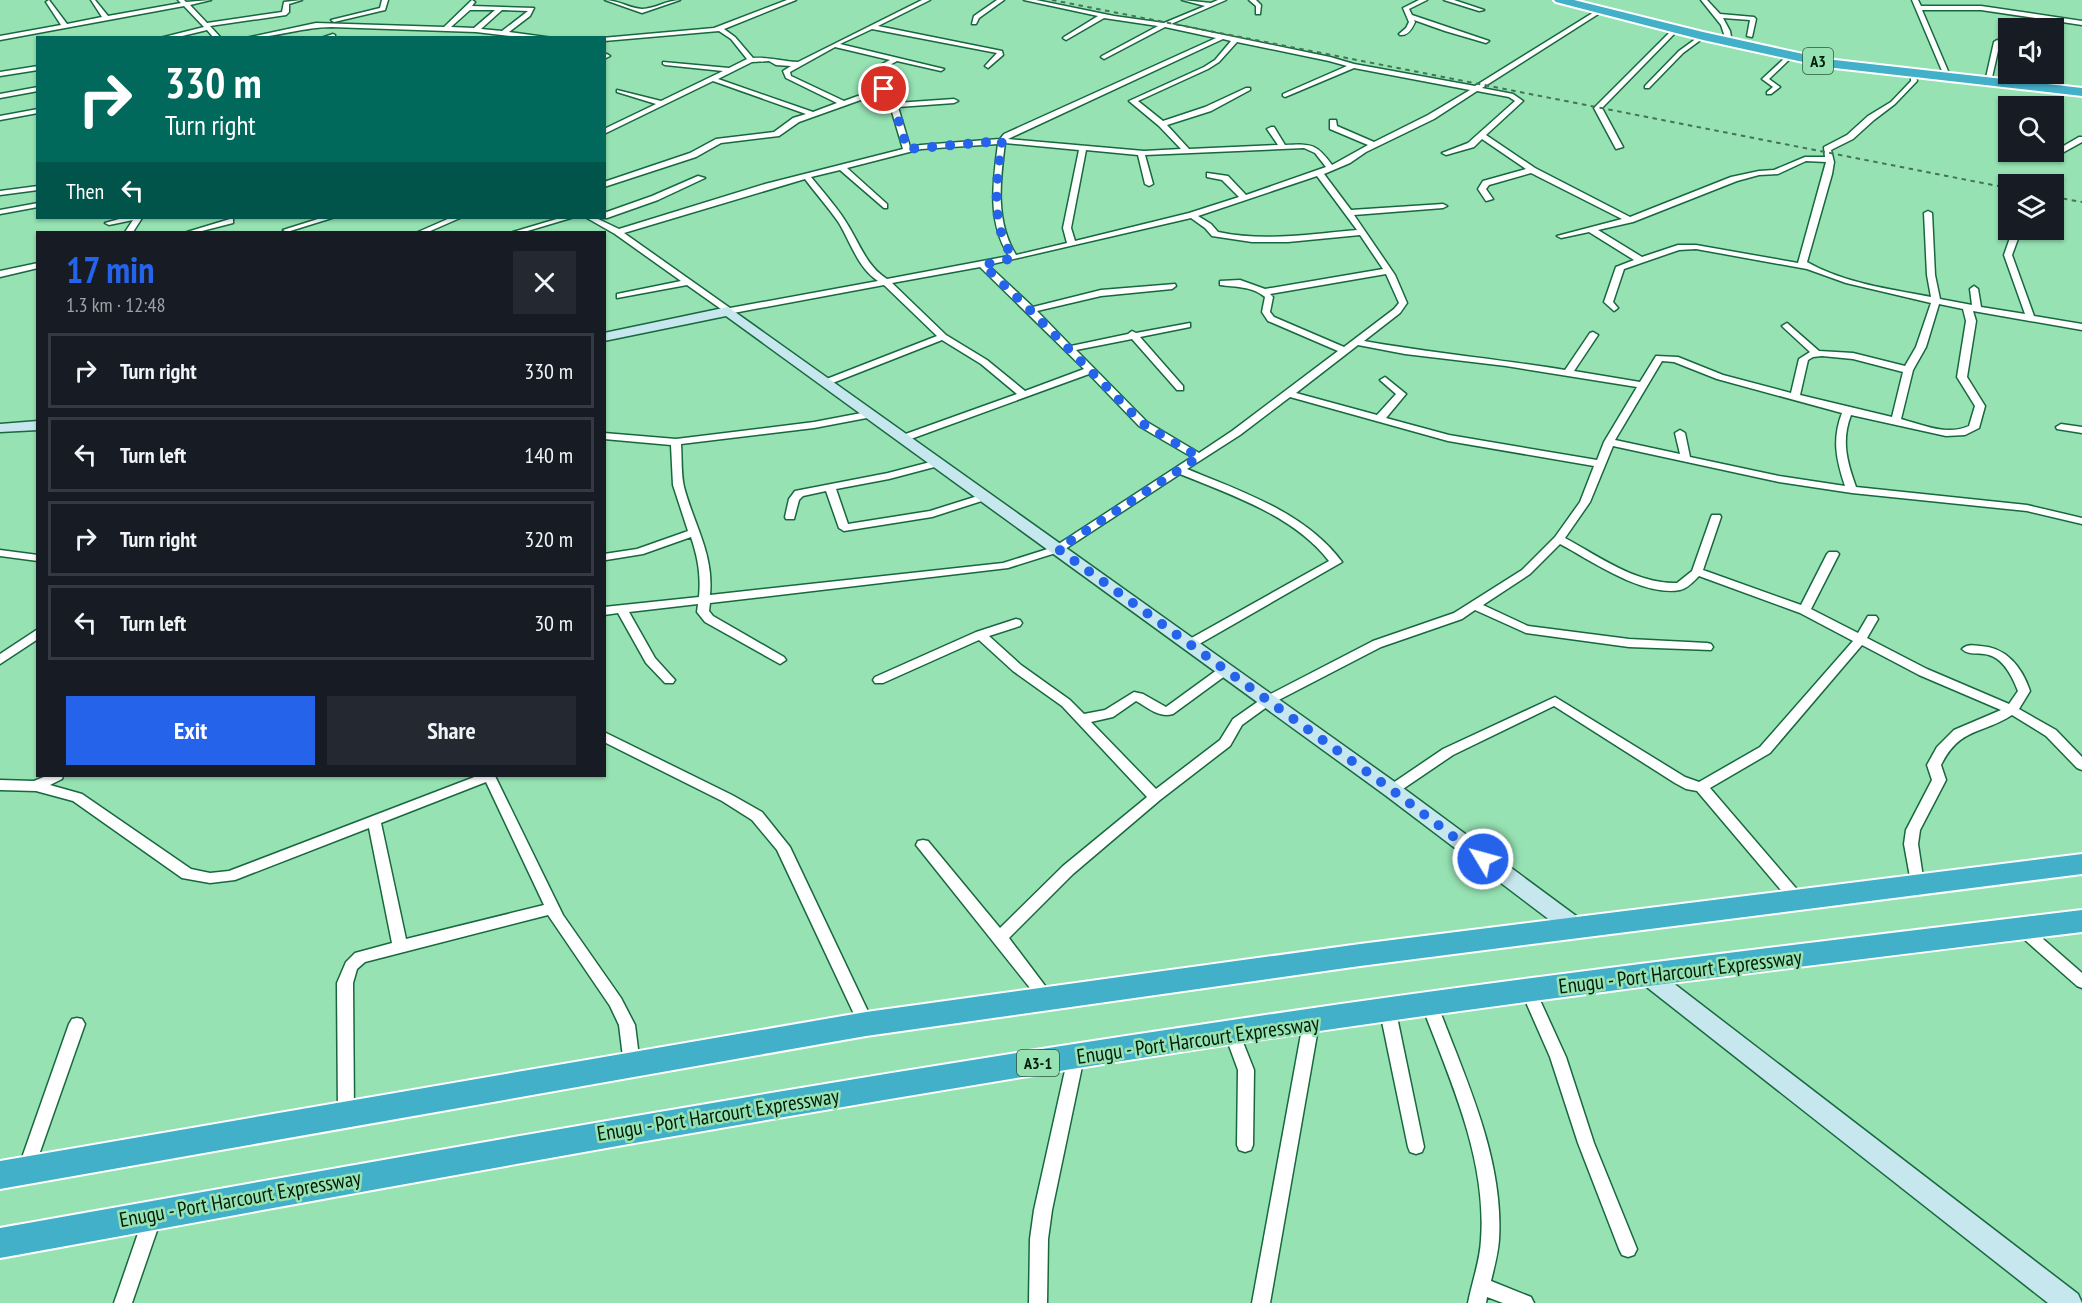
<!DOCTYPE html>
<meta charset="utf-8">
<style>
:root{--surface:#171b24;--page:#242831;--text:#f1f3f6;--muted:#9ea1a6;--line:#363941;--accent:#2563eb}
body{margin:0;font-family:"PT Sans Narrow",sans-serif;background:var(--page);color:var(--text);height:100vh;display:flex;flex-direction:column;font-size:22px;white-space:nowrap}
*{box-sizing:border-box;margin:0}
p{font-size:20px;color:var(--muted)}
.icon{flex:none;width:33px;height:33px;fill:none;stroke:currentColor;stroke-width:2;stroke-linecap:round;stroke-linejoin:round}
.map{position:relative;flex:1;overflow:hidden}
.panel{position:absolute;left:36px;top:231px;width:570px;height:546px;display:flex;flex-direction:column;background:var(--surface);border-radius:0px;box-shadow:0 2px 4px #0004}
.panel>*{flex:none}
.hud{position:absolute;left:36px;top:36px;width:570px;height:183px;border-radius:0px;box-shadow:0 2px 4px #0004;background:#00695c;color:#fff;overflow:hidden}
.fabs{position:absolute;left:1998px;top:18px;display:grid;gap:12px}
.fabs a{display:grid;place-items:center;width:66px;height:66px;border-radius:0px;background:var(--surface);box-shadow:0 2px 4px #0004;font-size:30px}
.pin{position:absolute;display:grid;place-items:center;width:51px;height:51px;color:#fff;margin:-26px;border:3px solid #fff;border-radius:50%;box-shadow:0 2px 6px #0007}
.me{position:absolute;width:66px;margin:-33px;rotate:307deg;stroke-linejoin:round;filter:drop-shadow(0 0 4px #0008)}
.turn{display:flex;align-items:center;gap:21px;height:126px;padding:0 30px;font-size:27px}
.turn .icon{width:78px;height:78px;stroke-width:2.5}
.turn b{display:block;font-size:42px;line-height:51px}
.then{display:flex;align-items:center;height:57px;padding:0 30px;background:#0003;gap:12px;font-size:22px}
.round{display:grid;place-items:center;flex:none;width:63px;height:63px;border-radius:0px;background:var(--page)}
.head{display:flex;align-items:center;justify-content:space-between;height:102px;padding:0 30px}
h1{font-size:36px;font-weight:800;line-height:45px;color:var(--accent)}
.primary-button{display:flex;gap:12px;margin-top:auto;padding:12px 30px}
.primary-button a{flex:1;height:69px;border-radius:0px;background:var(--accent);color:#fff;font-size:24px;font-weight:800;line-height:69px;text-align:center}
.primary-button a+a{background:var(--page);color:var(--text)}
ul{padding:0;list-style:none}
li{display:flex;align-items:center;gap:18px;height:75px;margin:0 12px 9px;padding:0 18px;border:3px solid var(--line);border-radius:0px}
li div{flex:1}
li b{display:block;font-size:22px}
li em{font-style:normal}
.map>svg:first-child{display:block}
.lines{fill:none;stroke-linecap:round;stroke-linejoin:round}
.street-casing{stroke:#17683f;stroke-width:3}
.secondary-casing{stroke:#17683f;stroke-width:3}
.highway-casing{stroke:#fff;stroke-width:4}
.street{fill:#fff;fill-rule:evenodd}
.secondary{fill:#c7e7ef;fill-rule:evenodd}
.highway{fill:#43b0ca;fill-rule:evenodd}
.rail{stroke:#437456;stroke-width:2;stroke-dasharray:4.5 4.5;stroke-linecap:butt}
.route{stroke:#2563eb;stroke-width:10;stroke-dasharray:0 18}
.labels{text-anchor:middle;stroke-width:5;stroke-linejoin:round;paint-order:stroke}
.shield{fill:#96e2b3;stroke:#2d573d;stroke-width:1.5}
.shield-label{font-size:16px;font-weight:bold;fill:#001b0a}
.near-street-label{font-size:21px;fill:#001b0a;stroke:#96e2b3}
</style>
<div class="map">
<svg width="2082" height="1303" viewBox="0 0 2082 1303">
<rect width="100%" height="100%" fill="#96e2b3"/>
<g class="lines">
<g class="street-casing">
<g id="street">
<path d="M49,0L67,24L102,17L91,0H95L108,16L181,3L178,0H184L186,2L211,0L190,5L207,23L282,12L284,2L302,0L289,4V12L286,15L210,26L221,38H214L207,30L174,38H160L204,27L184,6L0,40V36L61,25L46,2Z"/>
<path d="M382,0H388L385,10L334,22L331,20L380,8Z"/>
<path d="M472,0L475,2L472,6L534,8L530,16L509,32L553,38H528L476,32L331,27C302,27 275,38 246,38L316,23L444,27ZM470,10H495L474,28L451,27ZM502,10L528,11L502,31L481,29Z"/>
<path d="M605,0C618,0 631,9 642,9C655,9 667,0 680,0L642,13Z"/>
<path d="M787,0H796L724,29L735,37L753,58C770,57 781,61 798,62L922,0H930L878,26L1002,51L1003,55L988,68L985,66L997,53L872,29L840,44L944,69L941,71L897,61L877,72L896,103L954,99L958,101L954,103L898,107L910,147L921,145L1000,139L1004,134L1216,38L1165,27L1104,59L1101,57L1102,56L1158,26L1104,18L1066,40L1063,38L1064,37L1098,16L1024,0H1036L1114,16L1164,23L1205,6L1182,0L1211,3L1218,0H1226L1171,24L1330,57L1354,64L1475,86L1599,9H1603V11L1482,88L1513,94L1523,101L1486,135L1535,168L1630,217L1731,177L1759,171L1774,170L1805,157H1825L1824,147L1847,135L1868,116L1891,102L1911,81V73H1915L1917,81L1895,104L1874,120L1853,139L1831,150L1834,162L1832,174L1807,262C1844,283 1889,289 1931,297L1927,275L1924,213L1928,211L1932,213L1935,275L1940,299L1972,305L1970,289L1974,286L1978,289L1981,307L2025,314L2004,255L2011,235L2016,230H2024L2019,236L2012,255L2034,316L2082,324V330L1973,311L1976,321L1967,377L1985,406L1979,428L1965,435L1946,436L1851,415C1841,441 1847,462 1856,487L2027,505L2082,518V524L2027,511L1852,493L1779,482L1613,446L1590,502L1565,538C1600,557 1636,584 1677,583L1692,571L1711,517L1712,515H1720L1721,517L1703,570L1801,605L1827,554L1829,552H1837L1839,554L1811,609L1858,633L1868,616H1876L1878,619L1867,638L1927,669L2009,704L2018,691C2013,678 2004,659 1989,655C1980,652 1969,656 1962,649C1967,644 1973,645 1980,646C2006,647 2022,667 2030,691L2019,709L2056,730L2082,757V770L2077,768L2046,736L2012,715C1981,735 1960,727 1941,765L1946,780L1920,830L1918,844L1924,884L1922,888L1917,889L1912,888L1904,844L1906,830L1932,780L1927,765L1937,747L1954,730L2001,710L1919,675L1862,645L1770,753L1710,788L1801,894L1803,898L1801,902L1796,904L1791,902L1697,791L1686,789L1675,783L1554,706L1453,755L1397,793H1387L1385,790L1387,787L1443,749L1555,697L1685,777L1699,782L1760,747L1853,641L1800,613L1699,576C1694,581 1687,589 1680,590C1643,597 1592,561 1560,544L1530,574L1483,605L1528,626L1629,639L1707,643L1711,644L1713,647L1711,650L1629,647L1526,633L1475,610L1462,619L1381,647L1271,704L1242,725L1230,746L1160,800L1073,874L1009,938L1055,999L1052,1003L1047,1005L1042,1003L916,845L918,841L923,840L928,841L1000,928L1063,866L1147,797L1062,706L1013,671L979,640L883,683H875L873,680L875,677L976,632L1016,619L1020,620L1022,623L1020,626L989,636L1021,665L1070,700L1084,714L1105,710L1134,692L1143,694L1166,707L1221,667H1229L1231,670L1229,673L1173,714C1158,718 1149,708 1136,701L1113,717L1091,722L1156,789L1220,740L1233,719L1263,698L1373,641L1454,613L1522,570L1555,537L1580,502L1594,466L1448,441L1290,397L1240,435L1187,469C1241,491 1306,513 1342,562L1194,647H1186L1184,644L1186,641L1329,561C1294,516 1232,495 1180,474L1062,551L1008,568L710,603L709,611L713,616L784,657L786,660L780,664L705,622L697,612L698,604L629,612L655,658L675,680L673,683H665L646,663L618,613L604,615V607L699,597C701,575 698,558 691,537L643,554L606,560L604,554L637,549L688,531L673,485L671,445L604,439V433L676,439L814,422L872,411L877,414L872,417L814,428L681,444C682,458 681,474 684,487C694,525 714,554 710,595L1003,563L1054,547L1192,457L1139,426L1089,374L908,440H900V436L1017,394L981,364L942,340L830,384H824V380L937,336L884,285L728,314L687,285L617,298V294L681,281L615,234L587,218H596L619,229L765,184L903,149L890,105L883,92L799,122L779,136L721,143L696,157L604,187V182L690,153L716,139L774,132L793,118L806,114L713,81L604,134V129L656,104L617,92V90L661,101L723,71L665,65L663,64V62L729,68L747,59L731,39L719,31L604,41V38H602L714,28ZM1223,39L1231,41L1215,60L1204,67L1129,101L1159,126L1181,149L1144,151L1008,139ZM1237,42L1329,61L1347,66L1283,94V96L1285,97L1354,68L1470,90L1428,115L1374,142L1337,126L1336,120H1330V129L1368,145L1332,165C1316,143 1311,144 1285,145L1274,127H1271L1267,129L1278,145L1189,149L1167,125L1211,111L1250,90V88H1246L1205,107L1163,121L1138,101L1208,69L1219,62ZM835,47L890,60L874,68L871,72L880,88L844,101L791,76L790,72ZM769,61L776,65L791,66L783,71L786,78L837,103L813,112L718,79L752,62ZM1477,91L1509,97L1515,101L1468,143L1442,153L1446,155L1474,147L1482,139L1526,169L1483,181L1478,189L1486,201L1493,199L1486,189L1489,185L1531,173L1622,219L1557,236L1561,238L1589,232L1634,260L1616,267L1604,302L1614,311L1618,308L1613,302L1624,269L1679,250L1696,249L1807,269L1846,283L1931,303L1916,347L1905,366L1853,353L1819,351L1787,323L1782,326L1784,328L1810,352L1799,359L1791,393L1723,375L1678,357L1656,356L1640,382L1574,371L1598,335L1593,332L1590,333L1565,370C1498,359 1430,353 1364,341L1400,313L1407,303L1395,275L1354,215L1443,208L1447,206L1443,204L1351,210L1324,174L1350,163L1366,152L1434,119ZM1005,143L1079,150L1063,228L1067,243L1016,255C995,221 1000,181 1005,143ZM998,144C993,182 987,222 1009,256L887,279C866,266 859,242 846,222C836,206 823,192 811,177L840,170L884,208H887V204L847,168L921,149ZM1304,148L1315,153L1326,167L1246,195L1228,176L1207,173V177L1222,180L1239,197L1189,213L1075,241L1071,228L1086,150L1138,155L1145,184L1149,186L1153,184L1145,155ZM1806,161L1826,162L1798,263L1696,245H1678L1642,257L1598,230L1633,222L1737,181L1759,175L1778,174ZM1317,176L1357,230C1310,234 1264,242 1218,232L1211,224L1198,216ZM805,179C816,194 829,208 839,223C851,243 858,268 878,281L730,308L624,233ZM1191,218L1205,228L1212,236L1252,242H1288L1360,235L1383,269L1265,289L1240,280L1220,281V285C1235,287 1252,286 1265,297L1262,312L1268,321L1338,351L1232,431L1199,453L1147,422L1076,350L1132,339L1177,390H1183V386L1140,337L1190,327V323L1136,333L1132,331L1128,334L1071,346L1037,311L1101,296L1172,289L1176,286L1175,284L1101,290L1033,307L988,265ZM980,267L1084,369L1025,391L987,360L946,335L892,283ZM1386,274L1399,303L1394,309L1344,347L1274,317L1270,312L1273,297L1270,294ZM1939,304L1963,309L1966,321L1957,377L1975,406L1969,426C1947,436 1923,425 1901,419L1913,370L1926,347ZM1358,345L1405,354L1506,366L1637,387L1604,442L1597,460L1449,435L1386,418L1406,394L1385,377L1380,380L1396,394L1377,415L1296,393ZM1822,356L1853,359L1903,372L1892,417L1800,395L1808,360L1813,357ZM1662,361L1674,362L1717,379L1842,413C1832,439 1836,459 1845,486L1779,476L1690,457L1685,433L1680,430L1675,433L1680,454L1615,440Z"/>
<path d="M997,0H1004L979,18L976,24H972L974,16Z"/>
<path d="M1249,0H1256L1261,5L1260,14H1256V6Z"/>
<path d="M1419,0H1427L1409,9L1412,15L1489,41L1486,43L1445,31L1414,20L1415,22C1412,29 1408,36 1400,35L1399,34L1406,28L1409,22L1403,8Z"/>
<path d="M1444,0H1454L1484,10L1479,11Z"/>
<path d="M1701,0H1707L1720,14L1754,17L1756,19L1752,37L1747,36L1750,20L1723,18L1730,31L1732,42L1727,43L1721,25Z"/>
<path d="M1912,0H1918L1921,6H1981L2082,21V25L1981,10H1922L1951,78L1948,80L1945,78Z"/>
<path d="M1674,28L1679,29L1602,108L1623,147L1616,149L1594,108Z"/>
<path d="M333,34L335,35V37L321,38Z"/>
<path d="M1701,35L1706,36L1683,53L1649,88H1645V86L1679,51Z"/>
<path d="M1997,40L2000,42L1991,82L1988,84L1985,82L1994,42Z"/>
<path d="M607,54L610,56L604,59V55Z"/>
<path d="M1788,55L1793,56L1769,79L1780,87L1771,94H1767V92L1773,87L1762,79Z"/>
<path d="M38,66V70L0,76V72Z"/>
<path d="M38,87V91L0,98V94Z"/>
<path d="M38,109V113L0,120V116Z"/>
<path d="M2079,137H2082V142L2055,157L2048,155Z"/>
<path d="M698,176L705,178L658,200L607,218H601H604V213L652,196Z"/>
<path d="M38,186V190L0,195V191Z"/>
<path d="M38,203V207L0,214V210Z"/>
<path d="M123,218H142L133,232H125L133,220L109,225L105,223Z"/>
<path d="M321,218H332L287,232L283,230Z"/>
<path d="M450,218H460L428,232H418Z"/>
<path d="M560,218H571L524,232H513Z"/>
<path d="M230,219H233V223L198,232H187Z"/>
<path d="M38,263V268L0,277V271Z"/>
<path d="M2061,424L2082,427V433L2057,429L2056,427Z"/>
<path d="M938,460L942,461L943,463L942,465L889,479L836,489L848,524L930,511L984,494L988,495L989,497L988,499L932,517L844,531L839,528L826,491L803,496L799,500L794,519H786L785,517L789,499L795,491L888,473Z"/>
<path d="M0,550L38,555V561L0,556Z"/>
<path d="M38,629V639L0,664V654Z"/>
<path d="M604,732L732,795L762,812L790,847L874,1024L871,1029L866,1030L861,1029L777,850L752,820L722,801L604,742Z"/>
<path d="M46,776H63L62,779L50,785L82,794L191,869L210,873L229,871L477,776H495L563,915L621,998L635,1025L640,1065L638,1070L632,1072L626,1070L624,1065L619,1025L610,1006L548,915L365,962L357,969L353,983L354,1115L352,1120L346,1122L340,1120L338,1115L337,983L346,962L355,953L392,943L369,828L235,880L210,883L182,878L73,801L36,791L0,790V780L34,781ZM486,782L544,905L406,939L381,823Z"/>
<path d="M2021,922L2026,924L2082,973V988L2077,986L2016,932L2014,928L2016,924Z"/>
<path d="M1529,985L1534,987L1566,1057L1594,1143L1637,1249L1634,1255L1628,1257L1622,1255L1619,1249L1578,1143L1550,1057L1521,991L1524,987Z"/>
<path d="M1430,1000L1435,1002L1438,1006C1466,1080 1504,1159 1499,1240C1498,1254 1494,1268 1491,1281L1531,1297L1534,1303H1503L1487,1297L1486,1303H1468C1472,1282 1480,1261 1481,1240C1487,1159 1450,1080 1422,1006L1425,1002Z"/>
<path d="M1388,1006L1393,1007L1396,1012L1424,1147L1422,1152L1416,1154L1410,1152L1408,1147L1380,1012L1383,1007Z"/>
<path d="M1311,1017L1316,1018L1319,1023L1270,1303H1252L1303,1023L1306,1018Z"/>
<path d="M77,1018L82,1019L85,1024L34,1169L32,1174L26,1177L20,1174L18,1169L69,1024L72,1019Z"/>
<path d="M1232,1025L1237,1027L1254,1070L1253,1145L1251,1150L1245,1152L1239,1150L1237,1145L1238,1070L1224,1032L1227,1027Z"/>
<path d="M1076,1050L1082,1052L1084,1057L1052,1210L1048,1239L1047,1303H1029L1030,1239L1034,1210L1068,1057L1070,1052Z"/>
<path d="M153,1208L159,1210L162,1216L132,1303H114L144,1216L147,1210Z"/>
</g>
</g>
<g class="secondary-casing">
<g id="secondary">
<path d="M728,307L1399,785L1583,921L1586,927L1583,933L1575,936L1567,933L1385,795L726,316L604,341V333Z"/>
<path d="M38,421V430L0,432V424Z"/>
<path d="M1647,966L1655,969L2078,1294L2082,1303H2048L1639,981L1636,975L1639,969Z"/>
</g>
</g>
<g class="highway-casing">
<g id="highway">
<path d="M1554,0H1574L1703,32L1826,59L2082,88V96L1826,67L1703,40L1556,2Z"/>
<path d="M2082,854V874L1360,966L866,1036L0,1189V1161L866,1012L1360,944Z"/>
<path d="M2082,910V932C1798,967 1514,1001 1231,1044C819,1107 410,1183 0,1258V1228C410,1155 820,1081 1232,1020C1514,978 1798,944 2082,910Z"/>
</g>
</g>
<use href="#street" class="street"/>
<use href="#secondary" class="secondary"/>
<use href="#highway" class="highway"/>
<g class="rail">
<path d="M1052,0L2008,188"/>
<path d="M2054,197L2082,202"/>
</g>
</g>
<g class="lines">
<path class="route" d="M884,89L894,105L907,149L1002,141C997,179 989,226 1014,258L983,265L1030,310L1143,424L1199,457L1058,549L1392,790L1483,859"/>
</g>
<g class="labels">
<g class="shield">
<rect x="1803" y="48" width="30" height="26" rx="4.5"/>
<rect x="1017" y="1050" width="42" height="26" rx="4.5"/>
</g>
<g class="shield-label">
<text x="1818" y="67">A3</text>
<text x="1038" y="1069">A3-1</text>
</g>
<g class="near-street-label">
<text transform="translate(1680 972) rotate(-7)" y="7">Enugu - Port Harcourt Expressway</text>
<text transform="translate(1198 1040) rotate(-8)" y="7">Enugu - Port Harcourt Expressway</text>
<text transform="translate(718 1115) rotate(-9)" y="7">Enugu - Port Harcourt Expressway</text>
<text transform="translate(240 1199) rotate(-10)" y="7">Enugu - Port Harcourt Expressway</text>
</g>
</g>
</svg>
<div class="fabs">
<a><svg class="icon" aria-label="sound" viewBox="0 0 24 24"><path d="M4 9h4l5-4v14l-5-4H4zM17 9q2 3 0 6"/></svg></a>
<a><svg class="icon" aria-label="search" viewBox="0 0 24 24"><circle cx="10" cy="10" r="6"/><path d="M15 15l6 6"/></svg></a>
<a><svg class="icon" aria-label="layers" viewBox="0 0 24 24"><path d="M12 4l9 5-9 5-9-5zM3 14l9 5 9-5"/></svg></a>
</div>
<div class="pin" style="left:884px;top:89px;background:#d93025"><svg class="icon" aria-label="arrive" viewBox="0 0 24 24"><path d="M6 21V4h12l-3 4 3 4H6"/></svg></div>
<svg class="me" style="left:1483px;top:859px" viewBox="-20 -20 40 40"><circle r="17" fill="#2563eb" stroke="#fff" stroke-width="3"/><path d="M0-11L8 9 0 5-8 9z" fill="#fff"/></svg>
<div class="hud">
<div class="turn"><svg class="icon" aria-label="right" viewBox="0 0 24 24"><path d="M7 20v-9h11M14 6l5 5-5 5"/></svg><div><b>330 m</b>Turn right</div></div>
<div class="then">Then<svg class="icon" aria-label="left" viewBox="0 0 24 24"><path d="M17 20v-9H6M10 6l-5 5 5 5"/></svg></div>
</div>
<section class="panel">
<div class="head"><div><h1>17 min</h1><p>1.3 km · 12:48</p></div><a class="round"><svg class="icon" aria-label="close" viewBox="0 0 24 24"><path d="M6 6l12 12M18 6L6 18"/></svg></a></div>
<ul>
<li><svg class="icon" aria-label="right" viewBox="0 0 24 24"><path d="M7 20v-9h11M14 6l5 5-5 5"/></svg><div><b>Turn right</b></div><em>330 m</em></li>
<li><svg class="icon" aria-label="left" viewBox="0 0 24 24"><path d="M17 20v-9H6M10 6l-5 5 5 5"/></svg><div><b>Turn left</b></div><em>140 m</em></li>
<li><svg class="icon" aria-label="right" viewBox="0 0 24 24"><path d="M7 20v-9h11M14 6l5 5-5 5"/></svg><div><b>Turn right</b></div><em>320 m</em></li>
<li><svg class="icon" aria-label="left" viewBox="0 0 24 24"><path d="M17 20v-9H6M10 6l-5 5 5 5"/></svg><div><b>Turn left</b></div><em>30 m</em></li>
</ul>
<div class="primary-button"><a>Exit</a><a>Share</a></div>
</section>
</div>
